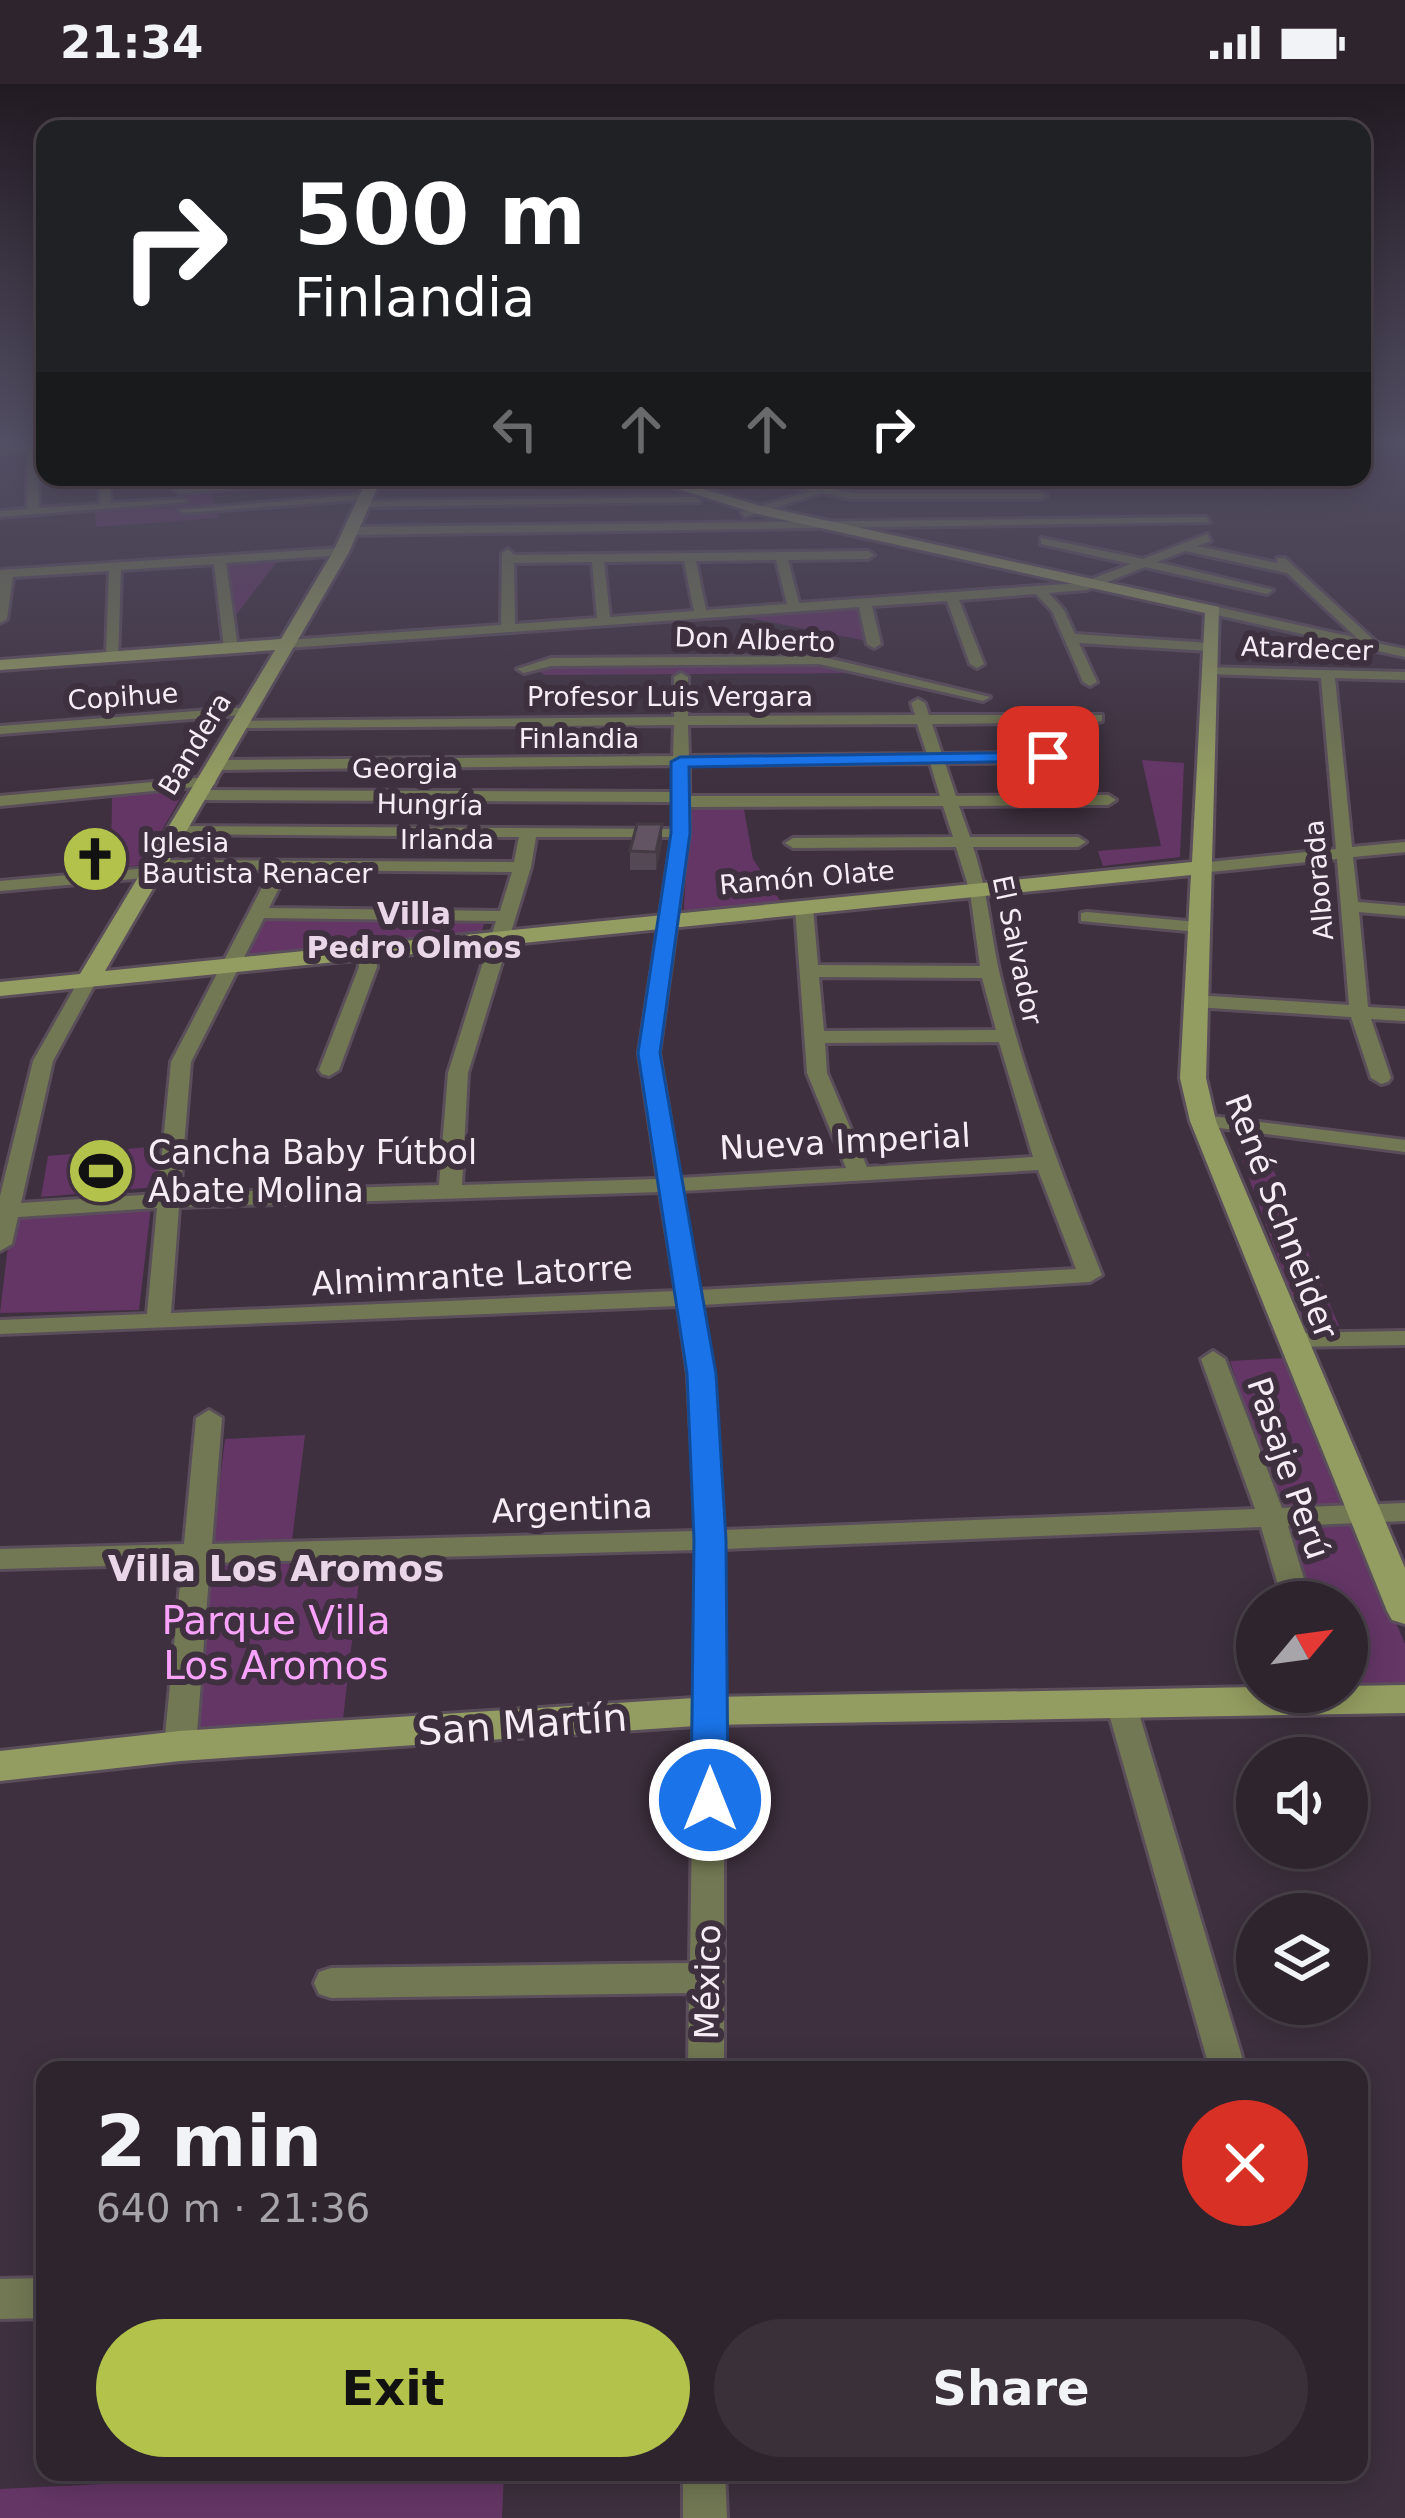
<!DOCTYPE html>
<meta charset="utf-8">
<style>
:root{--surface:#2e242e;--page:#3a303a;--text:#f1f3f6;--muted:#a7a4aa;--line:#49414a;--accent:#b3c24b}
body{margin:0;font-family:"DejaVu Sans",sans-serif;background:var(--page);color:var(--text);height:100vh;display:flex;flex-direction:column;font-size:45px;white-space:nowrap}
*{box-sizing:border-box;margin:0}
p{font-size:39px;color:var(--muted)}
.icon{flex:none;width:66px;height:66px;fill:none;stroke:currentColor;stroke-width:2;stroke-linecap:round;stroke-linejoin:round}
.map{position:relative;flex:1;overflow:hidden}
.drawer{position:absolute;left:36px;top:1977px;width:1332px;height:420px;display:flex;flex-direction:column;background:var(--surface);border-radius:24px;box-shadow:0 6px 30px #0003,0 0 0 3px var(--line)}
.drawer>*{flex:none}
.guide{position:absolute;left:36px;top:36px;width:1335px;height:366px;border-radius:24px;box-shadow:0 6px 30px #0003,0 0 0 3px var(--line);background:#202124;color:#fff;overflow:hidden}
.needle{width:78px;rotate:61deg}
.tools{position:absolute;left:1236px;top:1497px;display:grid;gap:24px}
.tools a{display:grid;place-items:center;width:132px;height:132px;border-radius:50%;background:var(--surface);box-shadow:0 6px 30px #0003,0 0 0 3px var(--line);font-size:60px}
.pin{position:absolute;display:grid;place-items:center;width:102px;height:102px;color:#fff;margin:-51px;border-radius:24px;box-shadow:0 6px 18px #0006}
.me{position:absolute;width:132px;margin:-66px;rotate:0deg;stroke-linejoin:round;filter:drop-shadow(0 0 9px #0008)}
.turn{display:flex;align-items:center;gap:42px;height:252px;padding:0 60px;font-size:54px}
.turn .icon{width:156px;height:156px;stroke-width:2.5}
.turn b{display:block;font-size:84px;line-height:102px}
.lanes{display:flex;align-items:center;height:114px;padding:0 60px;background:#0003;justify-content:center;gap:60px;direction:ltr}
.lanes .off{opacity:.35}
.round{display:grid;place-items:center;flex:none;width:126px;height:126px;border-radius:63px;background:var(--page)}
.overview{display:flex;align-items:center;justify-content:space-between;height:204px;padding:0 60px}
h1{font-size:72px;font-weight:800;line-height:90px}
.button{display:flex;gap:24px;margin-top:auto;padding:24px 60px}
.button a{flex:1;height:138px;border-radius:72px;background:var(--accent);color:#111;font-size:48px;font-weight:800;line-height:138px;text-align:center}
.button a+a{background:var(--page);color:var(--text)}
.status{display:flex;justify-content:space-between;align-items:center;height:84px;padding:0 60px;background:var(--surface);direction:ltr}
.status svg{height:33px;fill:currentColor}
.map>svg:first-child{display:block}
.green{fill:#643666}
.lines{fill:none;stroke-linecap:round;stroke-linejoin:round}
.street-casing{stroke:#5b4e5b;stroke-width:6}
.secondary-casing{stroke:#5b4e5b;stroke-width:6}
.street{fill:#727853;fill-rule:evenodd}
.secondary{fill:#949d61;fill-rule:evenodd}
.wall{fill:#554855}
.shaded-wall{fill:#453b45}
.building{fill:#635463;stroke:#453b45;stroke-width:3}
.route{fill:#1a73e8;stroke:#114b97;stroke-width:3}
.labels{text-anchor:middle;stroke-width:12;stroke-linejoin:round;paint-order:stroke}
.far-street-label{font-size:27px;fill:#f5ecf5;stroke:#3e303e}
.far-poi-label{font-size:27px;fill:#f5ecf5;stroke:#3e303e;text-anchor:start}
.far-neighbourhood-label{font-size:30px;font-weight:bold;fill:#e9d7e9;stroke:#3e303e}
.street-label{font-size:33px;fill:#f5ecf5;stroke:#3e303e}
.poi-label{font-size:33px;fill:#f5ecf5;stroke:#3e303e;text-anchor:start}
.neighbourhood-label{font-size:36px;font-weight:bold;fill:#e9d7e9;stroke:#3e303e}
.near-park-label{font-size:39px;fill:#f9a2fc;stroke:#3e303e}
.near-street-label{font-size:39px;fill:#f5ecf5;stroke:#3e303e}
</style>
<div class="status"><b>21:34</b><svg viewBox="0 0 49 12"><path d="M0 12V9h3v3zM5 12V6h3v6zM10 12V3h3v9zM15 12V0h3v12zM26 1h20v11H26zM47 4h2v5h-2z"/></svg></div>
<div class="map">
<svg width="1405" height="2434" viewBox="0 0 1405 2434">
<rect width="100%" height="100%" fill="#3e303e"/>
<g class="green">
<path d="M181,393H207L219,434L96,443L95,426L185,419Z"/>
<path d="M279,475L233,535L223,478Z"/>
<path d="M862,523L867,557L739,532Z"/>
<path d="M818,578L862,589L545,591L538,587L552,581Z"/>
<path d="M1142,676L1184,679L1180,773L1103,782L1098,767L1161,762Z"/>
<path d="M188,701L142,781L111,784L112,709Z"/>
<path d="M743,720L753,775L783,821L683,835L691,721Z"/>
<path d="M265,830L486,833L481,851L249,871Z"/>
<path d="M1234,1053L1260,1054L1339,1242L1303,1243Z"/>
<path d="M160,1062L156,1103L41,1113L48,1072Z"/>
<path d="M151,1122L139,1226L0,1229L12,1128Z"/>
<path d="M1284,1274L1405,1560V1599L1347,1600V1518H1308L1230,1277Z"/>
<path d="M305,1351L289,1481L361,1479L343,1635L189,1650L225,1355Z"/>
<path d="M356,2388H504L502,2434H0V2405Z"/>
</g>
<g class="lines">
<g class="street-casing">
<g id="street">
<path d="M45,360V366L38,367L39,424L100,420L99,393H109L111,419L182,415L188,418L0,433V427L27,425L28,367L0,369V363Z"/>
<path d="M326,393H380L180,409L174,406Z"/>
<path d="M581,393L657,395L652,398L372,403L367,400L372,397Z"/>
<path d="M753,393H774L852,409H1041L1047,412L1041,415H852L822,409L745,433L741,428L811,407Z"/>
<path d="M367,410L371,415L184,429L178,426Z"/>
<path d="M696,413L700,418L364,423L358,420L364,417Z"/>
<path d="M1206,433L1210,438L353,451L347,447L353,443Z"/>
<path d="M1207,450L1211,457L1197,462L1277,479V474H1285L1377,559L1405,565V573L1208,529L1207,526L1213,522L1357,554L1287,489L1185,467L1157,478L1273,506L1267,510L1145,483L1087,506L1049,509L1064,526L1075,550L1209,559L1216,563L1209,567L1079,559L1097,598L1090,602L1083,598L1052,527L1036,510L959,516L984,580L977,584L970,580L947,517L872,522L881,560L874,564L867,560L859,523L287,564L280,560L287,556L501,541L502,469L508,465L514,471L868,467L874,471L868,475L788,476L799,519L1081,499L1131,480L1041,460V454L1143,475ZM776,476L787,520L706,526L696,477ZM684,477L694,527L610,533L604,478ZM592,478L597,534L515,540L514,479Z"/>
<path d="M341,464L345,471L226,479L238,564L231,568L224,564L214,480L121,486L118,576L106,573L109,487L13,493L7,535L0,539V486Z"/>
<path d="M819,572L990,613L983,617L819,580L551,582L524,589L517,585L551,574Z"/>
<path d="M1203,583L1405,588V596L1335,594L1352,763L1405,758V768L1353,773L1358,818L1405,822V832L1359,828L1368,923L1405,925V937L1371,935L1391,994L1388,998L1381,1000L1371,994L1351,933L1196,923L1186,917L1196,911L1349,921L1337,775L1200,789L1191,784L1200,779L1336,765L1321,594L1208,590L1203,589Z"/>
<path d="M681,589L688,593V632L915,631L911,619L918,615L925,619L929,631H1102V637L1097,638L932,640L942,670L1085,668L1093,673L1085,678L945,679L956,712L1108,711L1116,716L1108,721L959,722L970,753H1078L1086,758L1078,763H973C988,808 990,846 1000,891C1024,994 1063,1093 1102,1191L1090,1198L702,1221L714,1290L723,1446L1255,1425L1201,1275L1213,1267L1225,1275L1282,1424L1405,1419V1437L1288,1442L1311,1518H1283L1261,1443L724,1465V1986H688L689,1909L331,1914L319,1910L314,1899L319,1888L331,1884L690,1879L696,1466L210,1479L196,1662L191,1670L180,1674L169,1670L164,1662L182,1480L0,1485V1465L184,1460L196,1334L209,1326L222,1334L212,1460L696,1447L688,1290L678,1222L0,1250V1236L147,1230L157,1124L18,1133L12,1160L0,1167V1112L33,977L79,896L88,890L97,896L53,977L21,1119L158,1110L171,978L271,786L156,785L150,784V776L514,778L519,753L179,750L173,748V742L673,745V718L200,716L192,711L200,706L673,708V681L218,686L210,681L218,676L673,672L674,641L242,644L235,640L237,637L674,633V593ZM917,640L927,670L689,672L688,641ZM930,679L940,712H689V681ZM943,722L953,753L793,754L785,759L793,764L956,763L970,808L980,882L818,881L813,824L804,819L795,824L807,989L846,1084L680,1094L659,969L689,749V723ZM536,753H672L639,969L658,1095L462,1101L468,989L531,783ZM288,786L512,788L500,827L269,824ZM264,834L496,837L448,989L439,1101L180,1109L191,978ZM819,893L982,894L996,946L824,947ZM999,958L1033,1073L867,1083L827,989L825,959ZM1038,1086L1076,1185L699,1206L682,1107ZM660,1108L676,1207L171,1229L179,1123Z"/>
<path d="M249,623L256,627L254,630L0,650V642Z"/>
<path d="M208,693L216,698L214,701L0,722V712Z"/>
<path d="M149,784L158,789L155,793L0,807V797Z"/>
<path d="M1087,828L1198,838L1207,843L1198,848L1081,837V829Z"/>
<path d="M367,862L376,868L377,883L339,986L329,992L322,990L319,986L359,883L358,868Z"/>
<path d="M1203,1031L1405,1056V1068L1196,1041L1192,1037L1196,1033Z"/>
<path d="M1405,1247V1261L1291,1263L1279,1256L1291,1249Z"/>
<path d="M1122,1612L1133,1615L1137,1623L1246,1986H1210L1107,1623L1111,1615Z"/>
<path d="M45,2194V2234L0,2235V2195Z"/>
<path d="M683,2388H725L727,2434H683Z"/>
</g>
</g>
<g class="secondary-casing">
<g id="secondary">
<path d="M368,393H382L349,468L105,887L1192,778L1205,529L758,430L640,393H662L761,422L1219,523L1206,994L1216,1037L1405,1484V1540L1392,1536L1387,1527L1190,1037L1180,994L1191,791L0,912V898L80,890L275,566L0,586V576L281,555L333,468Z"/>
<path d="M1405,1601V1629L710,1641L180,1677L0,1697V1667L180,1647L710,1613L1257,1603V1608H1347V1602Z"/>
</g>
</g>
<use href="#street" class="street"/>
<use href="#secondary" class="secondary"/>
</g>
<path class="wall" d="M662,758L656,786H630V767Z"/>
<path class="shaded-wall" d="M662,740V758L656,786V768Z"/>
<path class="building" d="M637,740H662L656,768L630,767Z"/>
<linearGradient id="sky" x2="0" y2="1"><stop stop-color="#221a22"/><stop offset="0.51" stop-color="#524e63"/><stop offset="1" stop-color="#524e63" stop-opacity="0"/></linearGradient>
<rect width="1405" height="701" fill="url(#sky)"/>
<path class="route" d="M1048,668L1054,670V677L689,683L690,749L660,969L716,1290L726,1456L728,1716L722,1726L710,1731L697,1726L691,1716L694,1456L687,1290L638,969L671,749V678L680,673Z"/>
<defs>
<g id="church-disc" transform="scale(3.45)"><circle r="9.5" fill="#b3c24b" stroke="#3e303e"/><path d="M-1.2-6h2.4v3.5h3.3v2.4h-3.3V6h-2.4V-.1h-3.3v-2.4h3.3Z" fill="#111"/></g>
<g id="stadium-disc" transform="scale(3.45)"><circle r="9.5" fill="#b3c24b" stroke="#3e303e"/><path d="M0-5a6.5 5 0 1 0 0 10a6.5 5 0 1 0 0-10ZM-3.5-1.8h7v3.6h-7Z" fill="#111"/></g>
</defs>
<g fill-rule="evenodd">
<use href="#church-disc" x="95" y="775"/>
<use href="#stadium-disc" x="101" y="1087"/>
</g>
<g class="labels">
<g class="far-street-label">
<text transform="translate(755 556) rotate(2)" y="9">Don Alberto</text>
<text transform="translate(1307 565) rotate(2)" y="9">Atardecer</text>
<text transform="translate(123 613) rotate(-4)" y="9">Copihue</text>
<text x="670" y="622">Profesor Luis Vergara</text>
<text x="579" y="664">Finlandia</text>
<text transform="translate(195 660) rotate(-59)" y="9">Bandera</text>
<text x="405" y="694">Georgia</text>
<text transform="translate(430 721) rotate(1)" y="9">Hungría</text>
<text x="447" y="765">Irlanda</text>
<text transform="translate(807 794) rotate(-5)" y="9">Ramón Olate</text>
<text transform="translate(1319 796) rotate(-95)" y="9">Alborada</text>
<text transform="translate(1017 866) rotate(78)" y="9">El Salvador</text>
</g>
<g class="far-poi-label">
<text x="142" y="768">Iglesia<tspan x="142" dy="31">Bautista Renacer</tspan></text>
</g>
<g class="far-neighbourhood-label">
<text x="414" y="840">Villa<tspan x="414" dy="34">Pedro Olmos</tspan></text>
</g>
<g class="street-label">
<text transform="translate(845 1057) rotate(-3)" y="12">Nueva Imperial</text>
<text transform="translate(1282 1132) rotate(69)" y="12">René Schneider</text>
<text transform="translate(472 1191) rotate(-3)" y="12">Almimrante Latorre</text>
<text transform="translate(1289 1384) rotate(71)" y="12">Pasaje Perú</text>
<text transform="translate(572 1424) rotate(-2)" y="12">Argentina</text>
<text transform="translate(707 1898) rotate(-89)" y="12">México</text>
</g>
<g class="poi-label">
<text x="148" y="1080">Cancha Baby Fútbol<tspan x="148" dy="38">Abate Molina</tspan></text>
</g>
<g class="neighbourhood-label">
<text x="276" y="1497">Villa Los Aromos</text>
</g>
<g class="near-park-label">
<text x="276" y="1550">Parque Villa<tspan x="276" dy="45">Los Aromos</tspan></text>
</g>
<g class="near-street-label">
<text transform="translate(522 1640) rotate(-4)" y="14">San Martín</text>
</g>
</g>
</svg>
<div class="tools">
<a><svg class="needle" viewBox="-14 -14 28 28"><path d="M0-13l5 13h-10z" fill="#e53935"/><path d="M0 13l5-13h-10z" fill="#a7a4aa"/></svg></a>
<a><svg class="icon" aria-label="sound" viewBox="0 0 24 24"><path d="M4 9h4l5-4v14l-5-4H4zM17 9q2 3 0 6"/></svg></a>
<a><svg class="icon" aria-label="layers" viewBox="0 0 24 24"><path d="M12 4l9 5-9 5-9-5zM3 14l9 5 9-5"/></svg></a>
</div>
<div class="pin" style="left:1048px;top:673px;background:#d93025"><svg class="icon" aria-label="arrive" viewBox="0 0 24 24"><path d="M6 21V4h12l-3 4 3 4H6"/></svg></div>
<svg class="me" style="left:710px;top:1716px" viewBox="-20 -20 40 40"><circle r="17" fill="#1a73e8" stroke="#fff" stroke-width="3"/><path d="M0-11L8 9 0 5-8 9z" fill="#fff"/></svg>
<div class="guide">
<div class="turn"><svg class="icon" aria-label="right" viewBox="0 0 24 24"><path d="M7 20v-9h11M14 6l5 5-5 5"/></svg><div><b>500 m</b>Finlandia</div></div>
<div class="lanes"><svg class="icon off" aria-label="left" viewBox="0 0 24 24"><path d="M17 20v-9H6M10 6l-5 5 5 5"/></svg><svg class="icon off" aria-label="ahead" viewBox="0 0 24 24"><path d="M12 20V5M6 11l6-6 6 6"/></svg><svg class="icon off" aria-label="ahead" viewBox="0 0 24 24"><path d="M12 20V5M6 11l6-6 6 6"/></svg><svg class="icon" aria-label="right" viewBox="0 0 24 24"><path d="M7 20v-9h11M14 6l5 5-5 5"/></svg></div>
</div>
<section class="drawer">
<div class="overview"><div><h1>2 min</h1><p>640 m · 21:36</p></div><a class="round" style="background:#d93025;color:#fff"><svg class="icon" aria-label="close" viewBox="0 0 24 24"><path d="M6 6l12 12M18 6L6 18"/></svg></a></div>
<div class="button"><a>Exit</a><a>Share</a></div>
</section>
</div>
